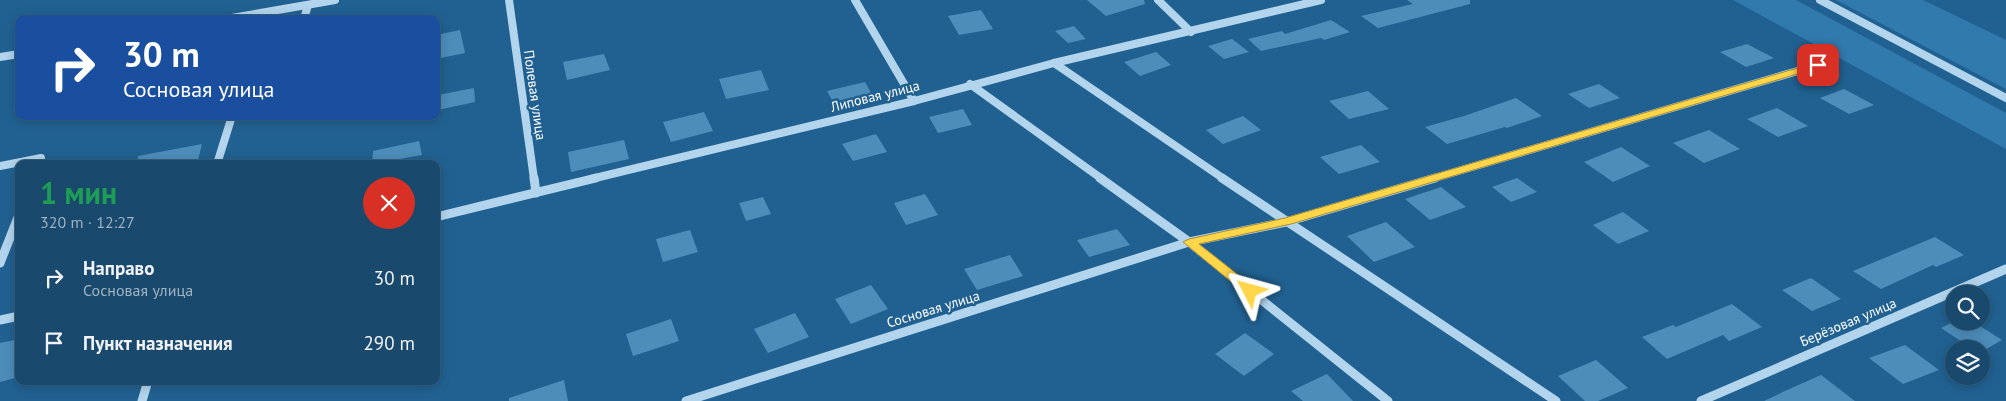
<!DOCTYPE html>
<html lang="ru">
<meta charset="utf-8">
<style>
:root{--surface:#19496d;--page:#225072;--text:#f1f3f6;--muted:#9fb2c2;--line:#376180}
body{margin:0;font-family:"PT Sans",sans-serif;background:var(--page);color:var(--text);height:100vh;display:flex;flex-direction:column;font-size:19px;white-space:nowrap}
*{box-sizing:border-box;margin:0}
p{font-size:16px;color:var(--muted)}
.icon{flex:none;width:28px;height:28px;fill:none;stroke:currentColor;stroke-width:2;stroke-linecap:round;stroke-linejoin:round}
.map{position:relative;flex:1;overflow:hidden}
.side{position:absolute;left:15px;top:160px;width:425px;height:225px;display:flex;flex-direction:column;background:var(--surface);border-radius:10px;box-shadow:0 2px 12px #0003,0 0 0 1px var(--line)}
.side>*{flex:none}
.banner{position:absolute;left:15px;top:15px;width:425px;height:105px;border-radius:10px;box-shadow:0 2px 12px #0003,0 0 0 1px var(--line);background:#1a4fa0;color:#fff;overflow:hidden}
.buttons{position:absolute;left:1945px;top:285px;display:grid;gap:10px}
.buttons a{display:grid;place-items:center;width:45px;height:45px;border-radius:50%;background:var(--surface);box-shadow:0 2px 12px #0003,0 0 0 1px var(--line);font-size:25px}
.pin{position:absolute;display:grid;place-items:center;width:42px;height:42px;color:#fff;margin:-21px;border-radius:10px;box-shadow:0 2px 8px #0006}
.me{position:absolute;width:55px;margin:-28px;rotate:309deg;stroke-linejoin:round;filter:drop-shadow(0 0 4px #0008)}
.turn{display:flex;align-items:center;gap:18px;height:105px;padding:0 25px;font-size:22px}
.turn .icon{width:65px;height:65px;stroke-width:2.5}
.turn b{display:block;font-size:35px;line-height:42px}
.round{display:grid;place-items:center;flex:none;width:52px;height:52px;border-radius:26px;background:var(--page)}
.summary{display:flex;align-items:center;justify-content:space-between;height:85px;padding:0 25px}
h1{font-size:30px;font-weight:600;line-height:38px;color:#1e9e55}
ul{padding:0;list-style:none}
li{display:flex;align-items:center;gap:15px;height:65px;padding:0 25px}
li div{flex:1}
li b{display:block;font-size:19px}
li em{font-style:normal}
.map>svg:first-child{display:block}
.green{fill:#317aad}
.building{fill:#4d8dba}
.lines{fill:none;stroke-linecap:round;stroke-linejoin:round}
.minor-far1{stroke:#b2d5ed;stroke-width:8}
.minor{stroke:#b2d5ed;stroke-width:9}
.route{fill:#ffd54a;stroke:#a68a30}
.labels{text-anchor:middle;stroke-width:5;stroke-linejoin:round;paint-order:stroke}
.street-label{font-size:14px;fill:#fff;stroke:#216191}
</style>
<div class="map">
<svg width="2006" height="401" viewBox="0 0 2006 401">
<rect width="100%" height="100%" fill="#216191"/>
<g class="green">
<path d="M1733,0H1796L2006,113V149Z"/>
<path d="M1836,0H1923L2006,40V89Z"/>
</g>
<g class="building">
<path d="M1087,0H1144L1145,4L1106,16Z"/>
<path d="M1407,0H1470V4L1378,28L1361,16L1413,4Z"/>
<path d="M981,10L993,29L959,35L948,16Z"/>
<path d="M1331,20L1350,32L1324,40L1321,38L1261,51L1248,39L1282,31L1285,34Z"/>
<path d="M1074,26L1086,39L1068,43L1055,31Z"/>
<path d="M460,30L465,53L436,59V35Z"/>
<path d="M1232,39L1249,52L1224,59L1208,46Z"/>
<path d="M1747,44L1774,58L1746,67L1720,52Z"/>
<path d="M1156,52L1171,65L1140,76L1124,62Z"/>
<path d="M604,54L610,70L567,80L563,62Z"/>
<path d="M761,70L769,90L726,99L719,79Z"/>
<path d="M865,82L875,100L837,109L827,91Z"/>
<path d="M1599,84L1620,98L1589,108L1568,94Z"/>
<path d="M474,88L475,102L438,110V95Z"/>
<path d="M1844,89L1874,105L1849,114L1820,98Z"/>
<path d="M1368,91L1389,109L1349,119L1329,101Z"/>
<path d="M1516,98L1542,116L1507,128L1505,127L1447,144L1425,127L1464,116Z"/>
<path d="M1777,108L1808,126L1778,137L1747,119Z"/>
<path d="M963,109L972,125L938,133L929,117Z"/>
<path d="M704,112L713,131L671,142L663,122Z"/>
<path d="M1243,116L1261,130L1223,144L1206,130Z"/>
<path d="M1709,130L1740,149L1704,163L1673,143Z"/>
<path d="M876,134L887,152L853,161L842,144Z"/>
<path d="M624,140L629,159L571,172L568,152Z"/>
<path d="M419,141L422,155L372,164L373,151Z"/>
<path d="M202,144L197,164H138V156Z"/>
<path d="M1361,145L1380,162L1339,174L1320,157Z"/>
<path d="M1621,147L1650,166L1613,182L1584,162Z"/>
<path d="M1517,178L1537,192L1511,202L1492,187Z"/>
<path d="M1441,187L1466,207L1430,220L1405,199Z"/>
<path d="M925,194L938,215L906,225L894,203Z"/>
<path d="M763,197L771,214L746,221L739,203Z"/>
<path d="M1623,212L1649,231L1618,244L1593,225Z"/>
<path d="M1386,222L1415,247L1374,262L1347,236Z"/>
<path d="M1117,229L1130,245L1089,257L1077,240Z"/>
<path d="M690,230L698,252L663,262L656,239Z"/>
<path d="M1935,237L1964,255L1936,267L1933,265L1881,289L1853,271Z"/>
<path d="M1010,255L1023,276L977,290L964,269Z"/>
<path d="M1811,278L1841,299L1812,311L1782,290Z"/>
<path d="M871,285L888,309L851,324L835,299Z"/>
<path d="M1732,304L1762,327L1729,341L1723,335L1667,359L1642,337L1673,325L1676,327Z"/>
<path d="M795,313L809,337L768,353L754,329Z"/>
<path d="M671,319L679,341L633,356L626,334Z"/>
<path d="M1955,321H1972L2002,340L1981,352V349H1973L1941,328Z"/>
<path d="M1245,333L1274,354L1244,376L1215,354Z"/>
<path d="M19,339V377L0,382V343Z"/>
<path d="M1905,345L1939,370L1903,384L1869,358Z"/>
<path d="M1596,360L1628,388L1598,401H1585L1558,376Z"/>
<path d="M1327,374L1353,401H1303L1291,391Z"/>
<path d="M1821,375L1855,401H1764L1785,391Z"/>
<path d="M564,380L568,401H509V398Z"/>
</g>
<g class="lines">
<g class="minor-far1">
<path d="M509,0L534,179"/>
<path d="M855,0L914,101"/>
<path d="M1158,0L1191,32"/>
<path d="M1820,0L2006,98"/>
<path d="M226,19L335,0"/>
<path d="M304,19L308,5"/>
<path d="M0,57L19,54"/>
<path d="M1054,63L1224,179"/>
<path d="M970,84L1102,179"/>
<path d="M217,164L232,116"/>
<path d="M0,166L41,158L39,164"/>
<path d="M591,179L914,101L1054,63L1321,0"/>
<path d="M1431,179L1818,65"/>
</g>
<g class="minor">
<path d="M534,178L536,193"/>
<path d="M1222,178L1556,401"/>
<path d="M436,217L596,178"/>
<path d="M1189,242L1286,222L1435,178"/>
<path d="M1189,242L1388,401"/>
<path d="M0,263L19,215"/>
<path d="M0,320L19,316"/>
<path d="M142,401L148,381"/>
<path d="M686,401L1189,242L1100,178"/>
<path d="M1701,401L2006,269"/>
</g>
</g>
<path class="route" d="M1818,62L1822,65L1821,67L1291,224L1199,244L1255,288L1256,291L1255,294H1246L1183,242L1189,239L1285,218Z"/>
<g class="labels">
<g class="street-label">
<text transform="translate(535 95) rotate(82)" y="5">Полевая улица</text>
<text transform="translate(875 96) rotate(-14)" y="5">Липовая улица</text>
<text transform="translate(933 309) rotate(-17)" y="5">Сосновая улица</text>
<text transform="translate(1848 322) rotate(-23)" y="5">Берёзовая улица</text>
</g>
</g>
</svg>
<div class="buttons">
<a><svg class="icon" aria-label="search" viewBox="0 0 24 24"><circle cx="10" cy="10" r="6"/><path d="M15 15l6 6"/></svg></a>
<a><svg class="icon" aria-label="layers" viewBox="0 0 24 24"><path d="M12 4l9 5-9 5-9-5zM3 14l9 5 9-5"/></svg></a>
</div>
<div class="pin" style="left:1818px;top:65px;background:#d93025"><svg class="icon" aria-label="arrive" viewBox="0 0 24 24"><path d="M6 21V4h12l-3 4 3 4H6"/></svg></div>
<svg class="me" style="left:1250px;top:291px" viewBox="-20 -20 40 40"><path d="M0-17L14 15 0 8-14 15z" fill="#ffd54a" stroke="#fff" stroke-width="4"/></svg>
<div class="banner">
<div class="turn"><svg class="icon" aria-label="right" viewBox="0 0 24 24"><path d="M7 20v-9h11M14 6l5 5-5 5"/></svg><div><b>30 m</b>Сосновая улица</div></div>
</div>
<section class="side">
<div class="summary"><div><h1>1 мин</h1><p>320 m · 12:27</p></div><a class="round" style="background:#d93025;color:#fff"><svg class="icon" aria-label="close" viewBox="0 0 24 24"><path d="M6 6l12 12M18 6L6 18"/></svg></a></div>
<ul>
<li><svg class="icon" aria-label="right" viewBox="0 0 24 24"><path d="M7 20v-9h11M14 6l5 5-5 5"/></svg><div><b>Направо</b><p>Сосновая улица</p></div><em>30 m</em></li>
<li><svg class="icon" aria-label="arrive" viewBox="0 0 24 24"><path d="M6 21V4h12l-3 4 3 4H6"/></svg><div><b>Пункт назначения</b></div><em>290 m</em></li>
</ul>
</section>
</div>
